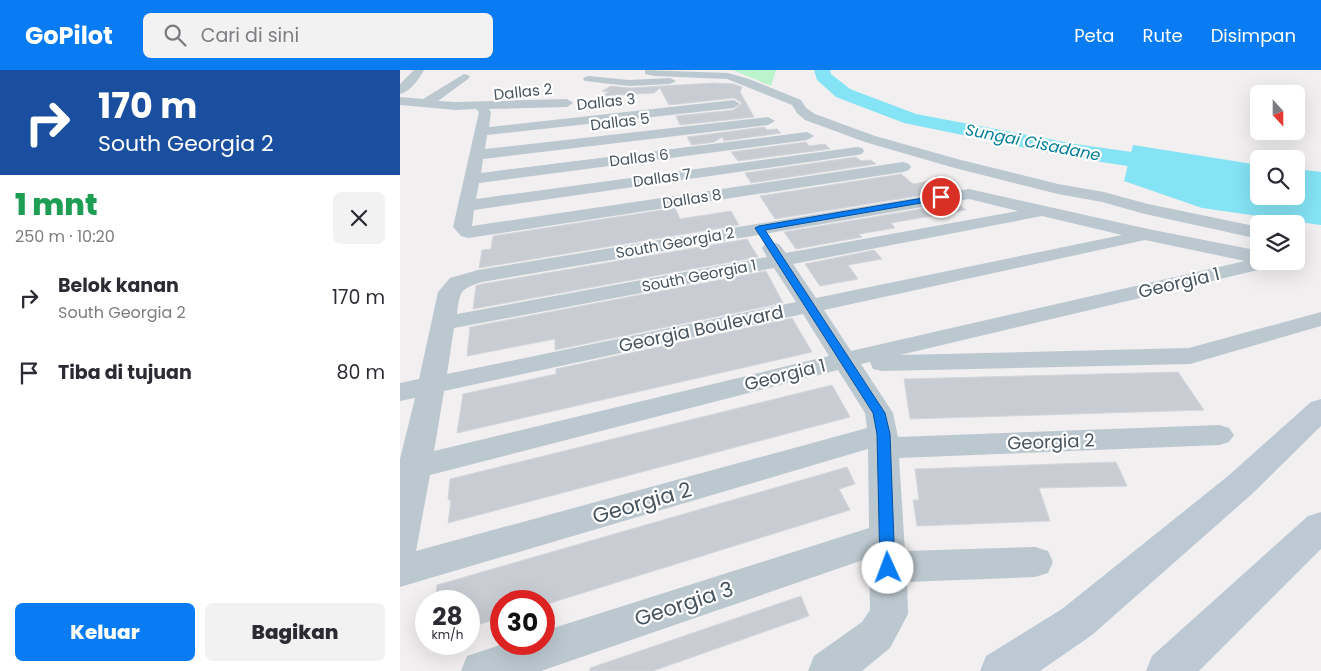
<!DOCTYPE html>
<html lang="id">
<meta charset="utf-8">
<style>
:root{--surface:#fff;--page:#f2f2f3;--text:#2b2b33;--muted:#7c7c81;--accent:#097cf3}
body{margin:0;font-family:Poppins,sans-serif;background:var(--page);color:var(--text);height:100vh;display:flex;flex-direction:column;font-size:19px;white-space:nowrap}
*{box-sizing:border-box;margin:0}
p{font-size:16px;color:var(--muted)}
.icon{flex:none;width:28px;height:28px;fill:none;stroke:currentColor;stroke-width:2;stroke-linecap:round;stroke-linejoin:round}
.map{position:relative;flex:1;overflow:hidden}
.panel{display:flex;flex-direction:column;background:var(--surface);width:400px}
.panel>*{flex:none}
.banner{background:#1a4fa0;color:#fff;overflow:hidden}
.needle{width:32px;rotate:159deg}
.fabs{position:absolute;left:850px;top:15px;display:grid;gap:10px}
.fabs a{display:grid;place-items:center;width:55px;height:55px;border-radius:8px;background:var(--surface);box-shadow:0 5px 20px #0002;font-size:25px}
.speed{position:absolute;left:15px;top:520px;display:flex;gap:10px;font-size:25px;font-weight:700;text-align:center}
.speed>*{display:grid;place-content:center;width:65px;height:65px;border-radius:50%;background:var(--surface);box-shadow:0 5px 20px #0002;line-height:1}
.speed small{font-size:12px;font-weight:400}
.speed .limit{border:8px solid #d22;background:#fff;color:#111}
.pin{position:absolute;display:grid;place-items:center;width:42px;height:42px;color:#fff;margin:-21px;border:2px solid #fff;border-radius:50%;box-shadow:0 1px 5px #0007}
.me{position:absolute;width:55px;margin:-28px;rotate:358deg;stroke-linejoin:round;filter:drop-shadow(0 0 4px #0008)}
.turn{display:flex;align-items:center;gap:18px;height:105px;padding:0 15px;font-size:22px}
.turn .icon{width:65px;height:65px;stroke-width:2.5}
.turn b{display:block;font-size:35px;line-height:42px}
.round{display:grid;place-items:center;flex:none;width:52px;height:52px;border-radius:8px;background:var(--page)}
.head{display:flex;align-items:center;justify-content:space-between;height:85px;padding:0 15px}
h1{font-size:30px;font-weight:800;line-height:38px;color:#1e9e55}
.button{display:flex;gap:10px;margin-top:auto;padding:10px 15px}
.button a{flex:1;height:58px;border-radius:8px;background:var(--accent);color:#fff;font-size:20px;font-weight:800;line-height:58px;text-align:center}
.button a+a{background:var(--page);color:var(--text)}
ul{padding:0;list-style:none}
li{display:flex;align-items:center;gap:15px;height:75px;padding:0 15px}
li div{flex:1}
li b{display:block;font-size:19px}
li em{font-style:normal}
header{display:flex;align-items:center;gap:30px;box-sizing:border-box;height:70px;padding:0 25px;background:var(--accent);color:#fff}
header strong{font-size:24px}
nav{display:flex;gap:28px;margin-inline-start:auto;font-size:18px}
.search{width:350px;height:45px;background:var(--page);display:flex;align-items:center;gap:12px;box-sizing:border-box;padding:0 18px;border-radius:8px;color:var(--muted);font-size:19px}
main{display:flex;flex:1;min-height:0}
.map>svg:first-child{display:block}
.green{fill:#bbf3cd}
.water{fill:#84e3f4}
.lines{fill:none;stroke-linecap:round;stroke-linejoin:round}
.river{fill:#84e3f4;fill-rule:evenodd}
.building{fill:#c9cdd3;stroke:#d3d6dc}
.minor{fill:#bcc8d0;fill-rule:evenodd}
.secondary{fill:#bcc9d5;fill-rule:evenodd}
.route{fill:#097cf3;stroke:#06519e}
.labels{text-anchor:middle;stroke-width:4.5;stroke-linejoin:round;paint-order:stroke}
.far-street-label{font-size:15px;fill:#46545f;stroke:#fff}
.far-water-label{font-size:16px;font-style:italic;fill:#037f97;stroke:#fff}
.street-label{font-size:18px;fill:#46545f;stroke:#fff}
.near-street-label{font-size:21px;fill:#46545f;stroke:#fff}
</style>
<header>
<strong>GoPilot</strong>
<div class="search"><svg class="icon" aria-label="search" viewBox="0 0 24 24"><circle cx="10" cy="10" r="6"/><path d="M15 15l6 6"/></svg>Cari di sini</div>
<nav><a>Peta</a><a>Rute</a><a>Disimpan</a></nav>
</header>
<main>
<section class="panel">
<div class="banner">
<div class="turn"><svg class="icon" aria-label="right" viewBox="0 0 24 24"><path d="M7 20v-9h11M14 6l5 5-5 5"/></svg><div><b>170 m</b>South Georgia 2</div></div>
</div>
<div class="head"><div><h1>1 mnt</h1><p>250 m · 10:20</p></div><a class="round"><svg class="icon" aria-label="close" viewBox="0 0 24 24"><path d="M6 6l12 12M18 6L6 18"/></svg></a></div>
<ul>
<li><svg class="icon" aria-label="right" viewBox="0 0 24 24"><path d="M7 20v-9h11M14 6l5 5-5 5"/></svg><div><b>Belok kanan</b><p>South Georgia 2</p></div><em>170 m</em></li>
<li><svg class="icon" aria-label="arrive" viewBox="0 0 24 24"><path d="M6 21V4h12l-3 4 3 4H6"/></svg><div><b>Tiba di tujuan</b></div><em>80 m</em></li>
</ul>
<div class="button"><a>Keluar</a><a>Bagikan</a></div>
</section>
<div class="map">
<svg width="921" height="601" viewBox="0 0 921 601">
<rect width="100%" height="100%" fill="#f2eff0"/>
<path class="green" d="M333,0H376L371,16Z"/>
<path class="water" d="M733,75L859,95V126H896V99L921,102V155L802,138L724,111Z"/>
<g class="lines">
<path class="river" d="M414,0H430L431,4L450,19L516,44L675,74L859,100V116L675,88L504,53L436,27L417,10Z"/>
</g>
<g class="building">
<path d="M313,13L334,14L342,17L340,22L354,47L280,55L276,46L334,40L342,33L334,28L269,35L260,18L254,23L202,26L209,22L202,21L211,16L229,18Z"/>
<path d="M364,57L367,60L377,59L381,63L324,71L322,67L314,72L292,75L287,67Z"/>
<path d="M406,72L409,76L425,74L430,79L338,91L331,82Z"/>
<path d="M456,87L461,91L471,90L476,94L351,113L345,103Z"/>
<path d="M501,104L513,114L530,111L542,122L375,149L360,126Z"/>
<path d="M557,133L566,140L491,153L495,158L459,164L462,167L396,179L384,162Z"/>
<path d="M275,138L280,149L331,141L339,155L79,198L82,180L91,179L93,166Z"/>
<path d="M347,169L358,187L73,239L76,216L82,214Z"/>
<path d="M474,180L482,189L448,195L458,209L420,216L405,194Z"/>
<path d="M366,201L383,233L155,280V269L67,286L70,257Z"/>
<path d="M392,248L412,282L57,363L63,324L156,304V299Z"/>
<path d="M778,302L804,340L510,349L504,309Z"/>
<path d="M432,315L450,347L48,453L51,430H48L50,409Z"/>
<path d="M716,392L727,416L639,418L650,451L517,456L513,430H519L515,399Z"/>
<path d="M447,397L455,414L439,419L450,440L144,535V531H101V547L69,558V529L60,531H35L37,515Z"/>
<path d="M401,526L409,546L253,601H190V598Z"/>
</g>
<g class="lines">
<g class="minor">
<path d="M14,0H24C19,9 11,21 0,24V14Z"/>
<path d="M245,0L328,3L349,9L401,30L406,38L415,44L475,66L561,90L658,114L704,122L748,134L859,157V169L745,144L702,132L658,124L551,97L465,72L405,50L397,43L392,35L327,9L254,6L245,4Z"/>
<path d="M64,4L68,5L70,7L68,9L38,31L56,32L167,29L173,33L167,37L89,39L91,42L89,57L334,30L340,34L334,38L87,65L85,79L368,47L375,51L368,55L83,89L81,103L407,62L414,66L407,70L79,113L76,129L457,77L462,78L464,81L462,84L457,85L74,140L72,156L503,92L509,94L511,97L509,100L503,102L68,168L61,166L53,157L79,42L76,39L56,40L0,35V27L23,29Z"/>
<path d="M189,6L229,10L270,8L276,11L270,14L229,16L185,11L183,9L185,7Z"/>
<path d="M569,119L748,159L850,179L859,182V191H868V194L865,198L858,200L500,285L789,278L921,242V256L790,294L482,301L473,299L470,292L461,294L493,343L498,367L819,355L829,358L834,365L829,372L819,375L499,388L505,481L635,477L648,481L653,492L648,503L635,507L507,512L508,544L490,578L462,601H408L414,586L462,552L470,540L469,488L141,601H61L67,586L103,574H144V561L469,458L468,379L0,517V389L15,328L0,331V313L19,309L38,222L50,208L78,200ZM569,129L618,141L386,183L379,174L372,172L365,174L362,178L367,187L57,244C60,221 60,219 82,212ZM642,146L722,165L416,228L393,194ZM745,170L845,191L451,281L424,240ZM374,198L396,232L47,304L54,258ZM403,244L429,286L34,381L44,321ZM438,300L465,343L467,358L16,481L30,405Z"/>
</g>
<g class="secondary">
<path d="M921,329V356L852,424L692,565L640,601H580L586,586L662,539L828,406L911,332Z"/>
<path d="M921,442V479L799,601H746L752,586L908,446Z"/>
</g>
</g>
<path class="route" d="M541,125L544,126V129L365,160L485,343L490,364L495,498L493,502L488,504L482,502L480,498L477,364L473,343L355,158L359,156Z"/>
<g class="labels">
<g class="far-street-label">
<text transform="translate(123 22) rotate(-6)" y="5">Dallas 2</text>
<text transform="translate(206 32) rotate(-6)" y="5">Dallas 3</text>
<text transform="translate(220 52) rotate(-7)" y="5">Dallas 5</text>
<text transform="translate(239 88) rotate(-7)" y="5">Dallas 6</text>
<text transform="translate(262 108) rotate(-8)" y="5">Dallas 7</text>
<text transform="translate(292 129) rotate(-9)" y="5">Dallas 8</text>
<text transform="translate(275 173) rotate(-10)" y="5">South Georgia 2</text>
<text transform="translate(299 206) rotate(-11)" y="5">South Georgia 1</text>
</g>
<g class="far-water-label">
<text transform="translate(633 72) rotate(11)" y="6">Sungai Cisadane</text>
</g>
<g class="street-label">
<text transform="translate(779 213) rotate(-13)" y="6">Georgia 1</text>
<text transform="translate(301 259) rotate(-12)" y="6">Georgia Boulevard</text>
<text transform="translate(385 305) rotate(-14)" y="6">Georgia 1</text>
<text transform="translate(651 372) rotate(-2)" y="6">Georgia 2</text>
</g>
<g class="near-street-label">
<text transform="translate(242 433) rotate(-16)" y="7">Georgia 2</text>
<text transform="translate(284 534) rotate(-18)" y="7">Georgia 3</text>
</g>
</g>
</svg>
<div class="fabs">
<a><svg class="needle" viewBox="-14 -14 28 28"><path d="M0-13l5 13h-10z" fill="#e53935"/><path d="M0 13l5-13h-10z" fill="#7c7c81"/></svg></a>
<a><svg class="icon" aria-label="search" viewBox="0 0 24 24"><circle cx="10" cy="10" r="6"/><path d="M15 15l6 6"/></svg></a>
<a><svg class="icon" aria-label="layers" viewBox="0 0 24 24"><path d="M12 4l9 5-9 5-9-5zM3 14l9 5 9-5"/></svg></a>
</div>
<div class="speed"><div>28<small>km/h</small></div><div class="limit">30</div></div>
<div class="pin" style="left:541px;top:127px;background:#d93025"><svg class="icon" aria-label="arrive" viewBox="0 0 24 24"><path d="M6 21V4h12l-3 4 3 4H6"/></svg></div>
<svg class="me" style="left:488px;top:498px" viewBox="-20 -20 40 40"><circle r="19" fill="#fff"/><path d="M0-13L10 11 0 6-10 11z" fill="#097cf3"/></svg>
</div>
</main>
